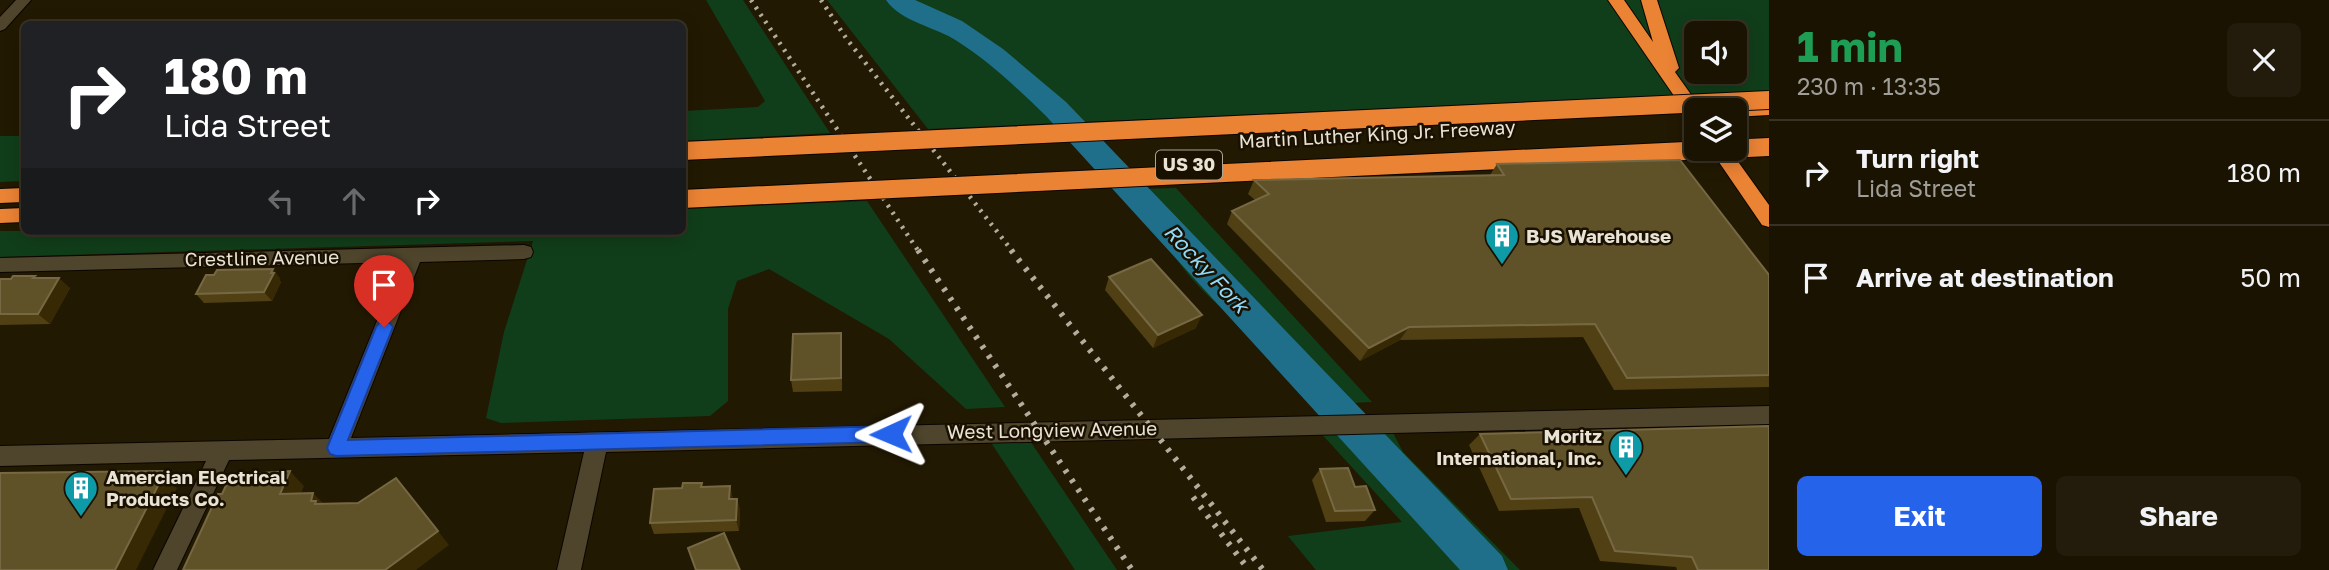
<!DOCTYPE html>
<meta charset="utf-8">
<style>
:root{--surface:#1a1302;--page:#231c0c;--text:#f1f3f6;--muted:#9f9e99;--line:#383224;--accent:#2563eb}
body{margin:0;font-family:"Golos Text",sans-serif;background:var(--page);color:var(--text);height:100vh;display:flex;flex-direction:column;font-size:26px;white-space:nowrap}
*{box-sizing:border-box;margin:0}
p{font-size:23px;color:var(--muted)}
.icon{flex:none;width:38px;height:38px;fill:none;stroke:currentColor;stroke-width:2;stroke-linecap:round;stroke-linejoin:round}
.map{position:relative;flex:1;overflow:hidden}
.details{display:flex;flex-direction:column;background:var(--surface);width:560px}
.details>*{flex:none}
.top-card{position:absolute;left:21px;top:21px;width:665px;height:214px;border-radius:10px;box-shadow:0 4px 18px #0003,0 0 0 2px var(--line);background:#202124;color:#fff;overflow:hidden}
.buttons{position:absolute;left:1684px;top:21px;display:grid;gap:14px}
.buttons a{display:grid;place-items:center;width:63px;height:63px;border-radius:10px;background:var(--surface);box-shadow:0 4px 18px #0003,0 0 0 2px var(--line);font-size:35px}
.pin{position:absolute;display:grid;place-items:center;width:60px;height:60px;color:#fff;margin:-72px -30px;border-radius:50% 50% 50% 0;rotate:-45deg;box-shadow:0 0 7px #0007}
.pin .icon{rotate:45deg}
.me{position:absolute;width:77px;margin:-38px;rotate:269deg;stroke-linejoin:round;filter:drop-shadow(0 0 5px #0008)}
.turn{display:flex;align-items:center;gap:24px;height:147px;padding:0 28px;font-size:32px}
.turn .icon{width:91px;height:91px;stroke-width:2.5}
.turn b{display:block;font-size:49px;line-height:60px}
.lanes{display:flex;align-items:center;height:66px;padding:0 28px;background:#0003;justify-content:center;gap:35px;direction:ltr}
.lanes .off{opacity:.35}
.round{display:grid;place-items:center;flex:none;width:74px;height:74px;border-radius:10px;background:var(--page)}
.summary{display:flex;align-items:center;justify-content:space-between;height:119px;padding:0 28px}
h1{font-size:42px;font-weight:700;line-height:52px;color:#1e9e55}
.button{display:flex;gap:14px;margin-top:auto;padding:14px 28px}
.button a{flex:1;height:80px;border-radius:10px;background:var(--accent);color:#fff;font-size:28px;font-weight:700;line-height:80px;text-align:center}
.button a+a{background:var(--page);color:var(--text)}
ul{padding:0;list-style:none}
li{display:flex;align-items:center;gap:21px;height:105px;padding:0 28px;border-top:2px solid var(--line)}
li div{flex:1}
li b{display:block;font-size:26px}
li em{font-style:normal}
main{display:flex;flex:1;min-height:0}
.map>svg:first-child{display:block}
.green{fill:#113e1a;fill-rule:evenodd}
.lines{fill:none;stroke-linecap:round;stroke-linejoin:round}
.river{fill:#1f6f8a;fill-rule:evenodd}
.minor-casing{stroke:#0c0500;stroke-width:2}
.highway-casing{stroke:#0c0500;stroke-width:2}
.minor{fill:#4f452c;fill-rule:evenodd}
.highway{fill:#eb8335;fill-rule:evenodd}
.rail-far1{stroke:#b4ad9d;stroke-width:4.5;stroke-dasharray:2.5 6;stroke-linecap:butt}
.rail{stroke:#b4ad9d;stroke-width:6;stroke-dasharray:3.5 8;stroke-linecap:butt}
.highway-bridge-casing{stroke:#0c0500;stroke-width:20;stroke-linecap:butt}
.highway-bridge{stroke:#eb8335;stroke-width:18}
.wall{fill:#504014}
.shaded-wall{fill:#362904}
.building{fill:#605228;stroke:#766843;stroke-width:2}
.route{fill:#2563eb;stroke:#184099;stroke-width:2}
.labels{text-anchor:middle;stroke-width:5;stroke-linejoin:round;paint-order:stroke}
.shield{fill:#191000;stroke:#aba495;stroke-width:2}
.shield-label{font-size:18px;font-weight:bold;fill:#e9e3d5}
.street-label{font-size:19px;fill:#e9e3d5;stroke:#191000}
.poi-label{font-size:19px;font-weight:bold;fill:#e9e3d5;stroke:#191000;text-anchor:start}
.water-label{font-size:21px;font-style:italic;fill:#92daf7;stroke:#191000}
</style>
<main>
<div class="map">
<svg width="1769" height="570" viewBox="0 0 1769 570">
<rect width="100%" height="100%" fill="#221902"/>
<g class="green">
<path d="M706,0H743L830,133L683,141V111L758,107L765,101Z"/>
<path d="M827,0H1769V91L928,129ZM1696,33H1734V72H1696Z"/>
<path d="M0,136H24V181L0,182Z"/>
<path d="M1176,188L1372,402L1310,405C1290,354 1228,321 1193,280C1182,268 1173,254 1163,241C1151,224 1138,211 1141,189Z"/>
<path d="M867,201L1005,407L966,409L889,339L769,269L737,281L728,309V401L710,416L501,423L486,418L504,332L533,241L0,257V231H682L683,209Z"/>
<path d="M1391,429L1403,452L1520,570H1316L1288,536L1402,522L1318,430Z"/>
<path d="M1026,435L1117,570H1075L988,438Z"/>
</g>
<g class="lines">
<path class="river" d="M886,0H915L962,21L1003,49L1066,102L1502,556L1508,570H1460L1046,116C1018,89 990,62 957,41C936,27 901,22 886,0Z"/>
<g class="minor-casing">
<g id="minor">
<path d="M16,0H31L5,29L0,31V17Z"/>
<path d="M524,245L531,247L533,252L531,257L524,259L420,262L351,438L1769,406V424L606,452L581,570H557L584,452L229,460L177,570H153L206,461L0,466V446L329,439L401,262L0,272V258Z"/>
</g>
</g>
<g class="highway-casing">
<g id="highway">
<path d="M1608,0H1624L1653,42L1641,0H1657L1679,68L1675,72L1702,110H1696V121L1690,119Z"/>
<path d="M1769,103V115L1734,117V110H1725L1734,105Z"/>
<path d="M1710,149H1729L1769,205V227L1762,225Z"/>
<path d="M24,188V202L0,203V189Z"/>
<path d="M24,208V222L0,223V209Z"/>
</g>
</g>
<use href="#minor" class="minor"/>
<use href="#highway" class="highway"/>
<g class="rail-far1">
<path d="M751,0L919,252"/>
<path d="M821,0L846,38L1013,252"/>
</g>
<g class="rail">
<path d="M918,250L1132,570"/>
<path d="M1011,250L1263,570"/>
<path d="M1193,497L1249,570"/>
</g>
<g class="highway-bridge-casing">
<g id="highway-bridge">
<path d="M682,151L1769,100"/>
<path d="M682,199L1769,147"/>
</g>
</g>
<use href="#highway-bridge" class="highway-bridge"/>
</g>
<g class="wall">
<path d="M1497,164L1769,275V387L1614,390L1583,337L1400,340L1360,361L1227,224L1232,211L1255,200L1248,194L1254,180L1490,175Z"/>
<path d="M1109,277L1196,328L1153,348L1105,290Z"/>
<path d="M37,278L70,288L50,324L0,325V279Z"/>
<path d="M280,278L279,280L281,282L272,301L204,303L196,294Z"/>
<path d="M842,346V391L793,392L791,380Z"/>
<path d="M1480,434L1769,570H1677L1676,567L1600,561L1579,508L1499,511L1469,445Z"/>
<path d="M1320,469L1355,487L1375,510L1365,521L1326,522L1312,480Z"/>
<path d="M703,487L733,499H737L740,510L739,531L654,534L650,523Z"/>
</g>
<g class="shaded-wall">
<path d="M273,269L280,278L279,280L281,282L272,301L264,292Z"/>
<path d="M59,278L70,288L50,324L38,314Z"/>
<path d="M1202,315L1196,328L1153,348L1158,335Z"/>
<path d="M1409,327L1400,340L1360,361L1369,348Z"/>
<path d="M162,471L176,483L174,486L177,488L136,570H115Z"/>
<path d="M290,471L304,486L295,508L280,494Z"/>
<path d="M396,478L449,545L416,570H385Z"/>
<path d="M730,486L733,498L732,510L729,499Z"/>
<path d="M313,493L328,508L329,518L311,501Z"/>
<path d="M737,499L740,510L739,531L736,520Z"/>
</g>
<g class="building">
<path d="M1680,160L1769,275V375L1627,378L1595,324L1409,327L1369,348L1232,211L1269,194L1254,180L1504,175L1497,164Z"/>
<path d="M1151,259L1202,315L1158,335L1109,277Z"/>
<path d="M273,269L271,273H274L264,292L196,294L206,275H214L217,270Z"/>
<path d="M13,276H35L33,278H59L38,314H0V279H11Z"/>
<path d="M841,333V378L791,380L793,334Z"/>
<path d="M1769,426V570H1698L1692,557L1615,551L1592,497L1511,499L1480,434Z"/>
<path d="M1348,468L1355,487L1366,486L1375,510L1335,511L1320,469Z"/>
<path d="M162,471L159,477L163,476L115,570H0V473Z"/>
<path d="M290,471L280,494L313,493L311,501H316L315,504L358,503L396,478L438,531L385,570H183L218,494H222L231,475Z"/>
<path d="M683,483H702L701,487L730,486L729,499H737L736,520L650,523L654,489L682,488Z"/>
<path d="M724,533L740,570H696L688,548Z"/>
</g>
<path class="route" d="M384,321L390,323L393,327L348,440L891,426L897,429L900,434L897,440L891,442L336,456L330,454L327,448L376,327L379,323Z"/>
<defs>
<g id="building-pin" transform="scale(1.75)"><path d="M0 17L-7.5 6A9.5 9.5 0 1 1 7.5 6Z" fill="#0f9aa8" stroke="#191000"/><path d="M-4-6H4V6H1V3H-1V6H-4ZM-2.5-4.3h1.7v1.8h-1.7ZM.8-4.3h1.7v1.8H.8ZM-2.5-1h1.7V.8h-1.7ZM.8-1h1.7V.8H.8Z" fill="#fff"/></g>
</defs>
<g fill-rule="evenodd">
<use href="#building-pin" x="1502" y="236"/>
<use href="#building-pin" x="1626" y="447"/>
<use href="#building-pin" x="81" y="488"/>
</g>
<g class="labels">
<rect class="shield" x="1156" y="150.5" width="66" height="29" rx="5"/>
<g class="shield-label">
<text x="1189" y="171">US 30</text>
</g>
<g class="street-label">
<text transform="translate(1377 134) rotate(-3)" y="7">Martin Luther King Jr. Freeway</text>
<text transform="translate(262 258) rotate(-1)" y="7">Crestline Avenue</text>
<text transform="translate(1052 430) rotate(-1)" y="7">West Longview Avenue</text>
</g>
<g class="poi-label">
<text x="1526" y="243">BJS Warehouse</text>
<text x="1602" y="443" text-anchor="end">Moritz<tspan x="1602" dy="22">International, Inc.</tspan></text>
<text x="106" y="484">Amercian Electrical<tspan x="106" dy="22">Products Co.</tspan></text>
</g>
<g class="water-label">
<text transform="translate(1206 269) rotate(47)" y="7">Rocky Fork</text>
</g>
</g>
</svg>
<div class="buttons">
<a><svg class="icon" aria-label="sound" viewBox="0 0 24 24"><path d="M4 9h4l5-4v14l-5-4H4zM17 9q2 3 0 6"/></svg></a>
<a><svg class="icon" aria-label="layers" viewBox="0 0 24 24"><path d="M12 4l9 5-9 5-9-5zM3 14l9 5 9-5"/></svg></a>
</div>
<div class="pin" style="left:384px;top:327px;background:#d93025"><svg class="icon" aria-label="arrive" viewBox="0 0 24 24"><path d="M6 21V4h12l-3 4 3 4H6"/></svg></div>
<svg class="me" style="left:891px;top:434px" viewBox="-20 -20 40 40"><path d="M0-17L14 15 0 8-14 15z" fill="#2563eb" stroke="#fff" stroke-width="4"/></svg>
<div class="top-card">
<div class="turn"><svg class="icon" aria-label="right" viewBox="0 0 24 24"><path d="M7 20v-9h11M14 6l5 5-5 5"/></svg><div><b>180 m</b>Lida Street</div></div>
<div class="lanes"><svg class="icon off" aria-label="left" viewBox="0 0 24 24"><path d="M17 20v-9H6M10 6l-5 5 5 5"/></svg><svg class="icon off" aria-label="ahead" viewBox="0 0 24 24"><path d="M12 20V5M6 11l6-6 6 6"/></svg><svg class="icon" aria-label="right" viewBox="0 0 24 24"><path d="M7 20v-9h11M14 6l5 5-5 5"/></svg></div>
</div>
</div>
<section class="details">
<div class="summary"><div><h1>1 min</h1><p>230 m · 13:35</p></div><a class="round"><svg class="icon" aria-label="close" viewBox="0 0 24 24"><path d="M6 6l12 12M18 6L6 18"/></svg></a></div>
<ul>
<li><svg class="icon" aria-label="right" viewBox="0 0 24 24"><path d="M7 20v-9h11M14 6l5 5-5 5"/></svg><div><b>Turn right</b><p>Lida Street</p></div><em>180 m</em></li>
<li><svg class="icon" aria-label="arrive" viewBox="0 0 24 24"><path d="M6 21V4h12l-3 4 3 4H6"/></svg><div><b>Arrive at destination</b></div><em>50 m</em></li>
</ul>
<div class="button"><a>Exit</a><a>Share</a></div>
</section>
</main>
